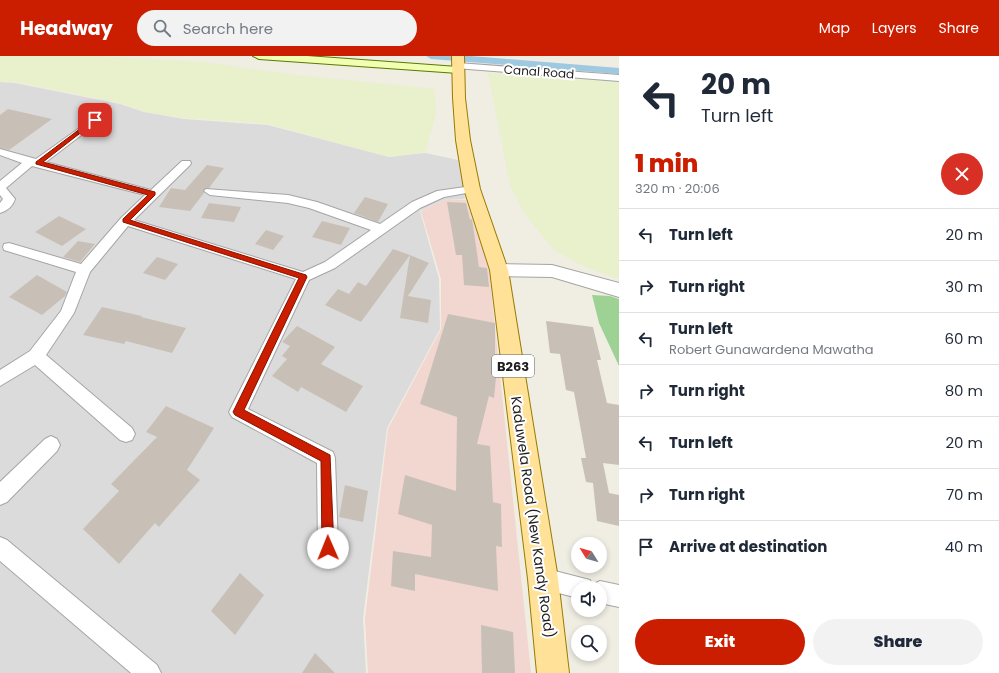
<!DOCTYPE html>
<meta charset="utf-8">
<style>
:root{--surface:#fff;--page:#f2f2f3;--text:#1f2937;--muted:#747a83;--line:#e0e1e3;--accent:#cb1d00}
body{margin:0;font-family:Poppins,sans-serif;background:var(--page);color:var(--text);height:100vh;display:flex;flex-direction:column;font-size:15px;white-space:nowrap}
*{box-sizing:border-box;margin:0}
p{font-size:13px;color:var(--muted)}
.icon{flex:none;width:22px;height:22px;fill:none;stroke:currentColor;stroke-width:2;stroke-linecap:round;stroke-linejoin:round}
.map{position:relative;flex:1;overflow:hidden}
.drawer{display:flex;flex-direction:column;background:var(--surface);width:380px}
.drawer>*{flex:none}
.banner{background:#fff;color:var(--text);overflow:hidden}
.needle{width:26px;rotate:307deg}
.tools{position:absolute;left:571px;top:481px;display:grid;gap:8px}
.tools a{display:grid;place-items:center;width:36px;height:36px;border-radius:50%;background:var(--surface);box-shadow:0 2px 6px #0003;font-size:20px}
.pin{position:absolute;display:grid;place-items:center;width:34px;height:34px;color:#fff;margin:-17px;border-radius:8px;box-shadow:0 2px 6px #0006}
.me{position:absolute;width:44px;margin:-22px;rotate:359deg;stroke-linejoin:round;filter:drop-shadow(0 0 3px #0008)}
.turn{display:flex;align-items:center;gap:14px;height:84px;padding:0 16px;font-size:18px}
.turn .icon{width:52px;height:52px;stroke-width:2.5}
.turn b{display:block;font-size:28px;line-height:34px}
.round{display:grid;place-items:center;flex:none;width:42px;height:42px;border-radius:21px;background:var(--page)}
.overview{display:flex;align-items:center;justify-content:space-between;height:68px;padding:0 16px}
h1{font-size:24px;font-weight:800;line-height:30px;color:var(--accent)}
.primary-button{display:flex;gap:8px;margin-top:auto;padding:8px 16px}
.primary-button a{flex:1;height:46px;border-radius:24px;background:var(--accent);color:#fff;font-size:16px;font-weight:800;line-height:46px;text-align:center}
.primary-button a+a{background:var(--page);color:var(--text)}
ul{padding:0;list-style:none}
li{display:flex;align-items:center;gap:12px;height:52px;padding:0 16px;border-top:1px solid var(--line)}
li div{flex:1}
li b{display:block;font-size:15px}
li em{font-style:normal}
header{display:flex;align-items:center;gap:24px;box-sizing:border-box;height:56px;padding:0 20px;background:var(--accent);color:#fff}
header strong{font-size:19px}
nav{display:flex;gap:22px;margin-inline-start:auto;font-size:14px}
.search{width:280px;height:36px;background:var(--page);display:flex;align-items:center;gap:10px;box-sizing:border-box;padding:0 14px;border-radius:22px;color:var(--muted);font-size:15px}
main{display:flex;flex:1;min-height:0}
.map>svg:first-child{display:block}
.residential{fill:#dcdbdb}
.commercial{fill:#f2d6d0}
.farmland{fill:#e8f0cc}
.forest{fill:#9dd294}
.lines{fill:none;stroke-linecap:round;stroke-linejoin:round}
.canal{fill:#9fc9e1;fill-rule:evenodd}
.building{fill:#c8c0b6}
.minor-casing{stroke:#a5a5a5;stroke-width:2}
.tertiary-casing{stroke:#a5a5a5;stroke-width:2}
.secondary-casing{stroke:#5b7900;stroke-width:2}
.primary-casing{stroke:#977b00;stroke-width:2}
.minor{fill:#fff;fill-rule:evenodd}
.tertiary{fill:#fff;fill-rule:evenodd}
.secondary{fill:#f0ffb2;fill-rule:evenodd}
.primary{fill:#ffe198;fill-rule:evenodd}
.route{fill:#cb1d00;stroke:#841300}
.labels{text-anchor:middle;stroke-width:4;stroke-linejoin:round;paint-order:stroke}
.far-street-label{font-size:12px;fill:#1e1e1e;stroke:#fff}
.shield{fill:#fff;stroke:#626262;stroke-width:1}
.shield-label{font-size:13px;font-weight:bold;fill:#1e1e1e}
.street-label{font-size:14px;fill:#1e1e1e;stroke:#fff}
</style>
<header>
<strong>Headway</strong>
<div class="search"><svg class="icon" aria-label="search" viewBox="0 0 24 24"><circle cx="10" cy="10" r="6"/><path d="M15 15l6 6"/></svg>Search here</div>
<nav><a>Map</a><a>Layers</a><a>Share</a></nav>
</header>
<main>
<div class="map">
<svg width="619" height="617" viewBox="0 0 619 617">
<rect width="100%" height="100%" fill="#f0ede3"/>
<path class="residential" d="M0,26L15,27L120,48L144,56L184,63L268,69L389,101L425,97L458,104L465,143L444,144L420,155L439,223L440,273L387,372L363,562L366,617H0Z"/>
<path class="commercial" d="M444,144H466L489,214L531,617H368L365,563L388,373L441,273V223L421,155Z"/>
<g class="farmland">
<path d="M0,0H97L203,6L296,19L435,33L436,58L425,96L389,101L269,68L185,62L145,56L121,47L16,26H0Z"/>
<path d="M488,17L619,25V223L585,211L554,194L525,158L510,129Z"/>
</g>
<path class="forest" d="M592,239L610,240L619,243V310L599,267Z"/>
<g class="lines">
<path class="canal" d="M426,0H471L619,12V18L431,3Z"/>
</g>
<g class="building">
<path d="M8,53L52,63L9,94L0,92V59Z"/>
<path d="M207,109L224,112L209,132L203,134L204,137L190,155L159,151L171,132L185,134Z"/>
<path d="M365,141L388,148L378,166L354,157Z"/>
<path d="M447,146L466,147L470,164L472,163L479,211L487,212L489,231L464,229L462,199H456Z"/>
<path d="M209,147L241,151L234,166L201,162Z"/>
<path d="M59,160L86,173L62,190L35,176Z"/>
<path d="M322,165L350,172L341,189L312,181Z"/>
<path d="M266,174L284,180L273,194L255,188Z"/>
<path d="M78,185L95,188L80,206L63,201Z"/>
<path d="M393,193L410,199L361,266L325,249L338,233L349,238L358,226L366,230Z"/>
<path d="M410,199L429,207L408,240L431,244L428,267L400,262Z"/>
<path d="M157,201L178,208L165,224L143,217Z"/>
<path d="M37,219L67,236L65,240L42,259L9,241Z"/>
<path d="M102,251L142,260L141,261L186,272L172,297L126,285L124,288L83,279Z"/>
<path d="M448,258L495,267V310L497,311L494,342L489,340L477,388L490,390L493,446L501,448L502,491L496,490L498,535L415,518V535L391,530L393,495L431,501L432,469L398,458L405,419L456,435L457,361L420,348Z"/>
<path d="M546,265L593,271L601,304H597L607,347L619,349V409L603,407L609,437L619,439V470L597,465L593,427L586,426L581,402H586L574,336L566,334L560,298L550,297Z"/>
<path d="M297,270L335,291L321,308L363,330L346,356L301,331L298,336L272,320L287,303L282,300L290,290L282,286Z"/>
<path d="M166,350L214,372L187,414L200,424L159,471L155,467L119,508L83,473L119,435L111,428L157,381L146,376Z"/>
<path d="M345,429L368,435L363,466L339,461Z"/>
<path d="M240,517L264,539L235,579L211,555Z"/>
<path d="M481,569L513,576L515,617H482Z"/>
<path d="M315,597L335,617H302Z"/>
</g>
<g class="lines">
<g class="minor-casing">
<g id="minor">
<path d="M458,7L619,19V25L455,12L454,10Z"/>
<path d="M106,53L111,56L109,58L46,106L151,134L182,105H190L191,107L190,109L134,164L303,216L325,206L371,174L309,152L288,147L210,139L204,135L206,133L288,139L317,146L380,168L412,146L437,135L472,130L478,133L472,136L444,141L420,152L335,212L309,224L248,353L333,396L335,402L338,492L335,499L328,502L321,499L318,492L317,407L232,361L229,356L296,223L128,170L90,216L74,257L46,299L132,372L135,378L132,384L126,386L120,384L35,309L0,330V314L30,295L61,255L76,216L4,194L3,191L4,188L9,187L81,208L121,162L145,139L32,110L6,132L15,143C13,150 7,155 0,157V147L3,143L0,139V125L22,107L0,99V93L36,103Z"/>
<path d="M51,380L57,383L60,389L57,395L7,446L0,449V426L45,383Z"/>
<path d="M0,481L7,484L157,609L161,617H131L0,505Z"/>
<path d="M543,512L590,524L592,529L600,525L619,529V551L600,547V532H578V542L535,531L532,523L535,515Z"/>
</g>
</g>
<g class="tertiary-casing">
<path id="tertiary" d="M499,208L552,209L619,227V241L552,221L499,220L493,218L491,214L493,210Z"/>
</g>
<g class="secondary-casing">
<path id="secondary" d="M253,0H307L458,11L464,14L458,17L259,3Z"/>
</g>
<g class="primary-casing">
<path id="primary" d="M452,0H464L465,42L470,84L480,133L508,214L558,523L569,617H537L528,523L490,214L464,133L456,84L453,42Z"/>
</g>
<use href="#minor" class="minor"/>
<use href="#tertiary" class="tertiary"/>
<use href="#secondary" class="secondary"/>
<use href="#primary" class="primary"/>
</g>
<path class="route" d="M93,63L97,64L43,106L155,136V139L130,164L306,219L307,221L244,354L330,399L334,492L332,496L328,498L324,496L322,492L321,405L235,359L233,356L299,222L123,166V163L148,139L36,108V106Z"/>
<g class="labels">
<g class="far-street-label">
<text transform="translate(539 16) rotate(4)" y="4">Canal Road</text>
</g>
<rect class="shield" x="492" y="299" width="42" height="22" rx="3"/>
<g class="shield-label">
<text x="513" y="315">B263</text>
</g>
<g class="street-label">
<text transform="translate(533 461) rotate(82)" y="5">Kaduwela Road (New Kandy Road)</text>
</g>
</g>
</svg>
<div class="tools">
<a><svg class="needle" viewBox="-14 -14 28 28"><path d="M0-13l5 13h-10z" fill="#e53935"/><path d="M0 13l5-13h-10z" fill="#747a83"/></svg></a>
<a><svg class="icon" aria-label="sound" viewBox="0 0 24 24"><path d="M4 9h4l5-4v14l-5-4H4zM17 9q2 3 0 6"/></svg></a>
<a><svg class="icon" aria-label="search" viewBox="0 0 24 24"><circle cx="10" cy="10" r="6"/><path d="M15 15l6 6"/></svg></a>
</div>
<div class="pin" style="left:95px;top:64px;background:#d93025"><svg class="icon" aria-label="arrive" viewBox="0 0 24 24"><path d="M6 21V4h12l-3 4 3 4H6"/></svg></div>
<svg class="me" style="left:328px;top:492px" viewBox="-20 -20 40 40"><circle r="19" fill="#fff"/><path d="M0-13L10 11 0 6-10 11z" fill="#cb1d00"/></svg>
</div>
<section class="drawer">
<div class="banner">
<div class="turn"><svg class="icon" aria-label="left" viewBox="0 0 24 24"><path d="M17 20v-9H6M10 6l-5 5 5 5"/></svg><div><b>20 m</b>Turn left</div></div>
</div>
<div class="overview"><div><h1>1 min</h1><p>320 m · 20:06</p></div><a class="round" style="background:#d93025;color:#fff"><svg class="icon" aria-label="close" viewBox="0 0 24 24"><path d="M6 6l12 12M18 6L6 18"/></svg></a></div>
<ul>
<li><svg class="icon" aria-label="left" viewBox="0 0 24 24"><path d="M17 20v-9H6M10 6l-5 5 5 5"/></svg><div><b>Turn left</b></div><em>20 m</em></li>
<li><svg class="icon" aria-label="right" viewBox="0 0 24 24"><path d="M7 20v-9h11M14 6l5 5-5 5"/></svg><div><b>Turn right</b></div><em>30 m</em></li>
<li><svg class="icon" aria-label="left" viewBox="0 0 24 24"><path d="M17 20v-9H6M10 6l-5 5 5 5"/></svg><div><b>Turn left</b><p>Robert Gunawardena Mawatha</p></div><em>60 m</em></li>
<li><svg class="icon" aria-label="right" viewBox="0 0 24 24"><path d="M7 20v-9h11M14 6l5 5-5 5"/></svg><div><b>Turn right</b></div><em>80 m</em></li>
<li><svg class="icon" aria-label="left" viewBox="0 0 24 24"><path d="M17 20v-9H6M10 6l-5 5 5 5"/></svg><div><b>Turn left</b></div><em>20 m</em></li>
<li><svg class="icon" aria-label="right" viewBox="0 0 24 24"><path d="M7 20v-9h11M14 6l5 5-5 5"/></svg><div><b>Turn right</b></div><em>70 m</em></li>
<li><svg class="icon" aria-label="arrive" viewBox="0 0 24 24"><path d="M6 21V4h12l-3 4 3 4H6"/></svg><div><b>Arrive at destination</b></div><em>40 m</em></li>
</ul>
<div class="primary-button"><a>Exit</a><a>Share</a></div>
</section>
</main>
